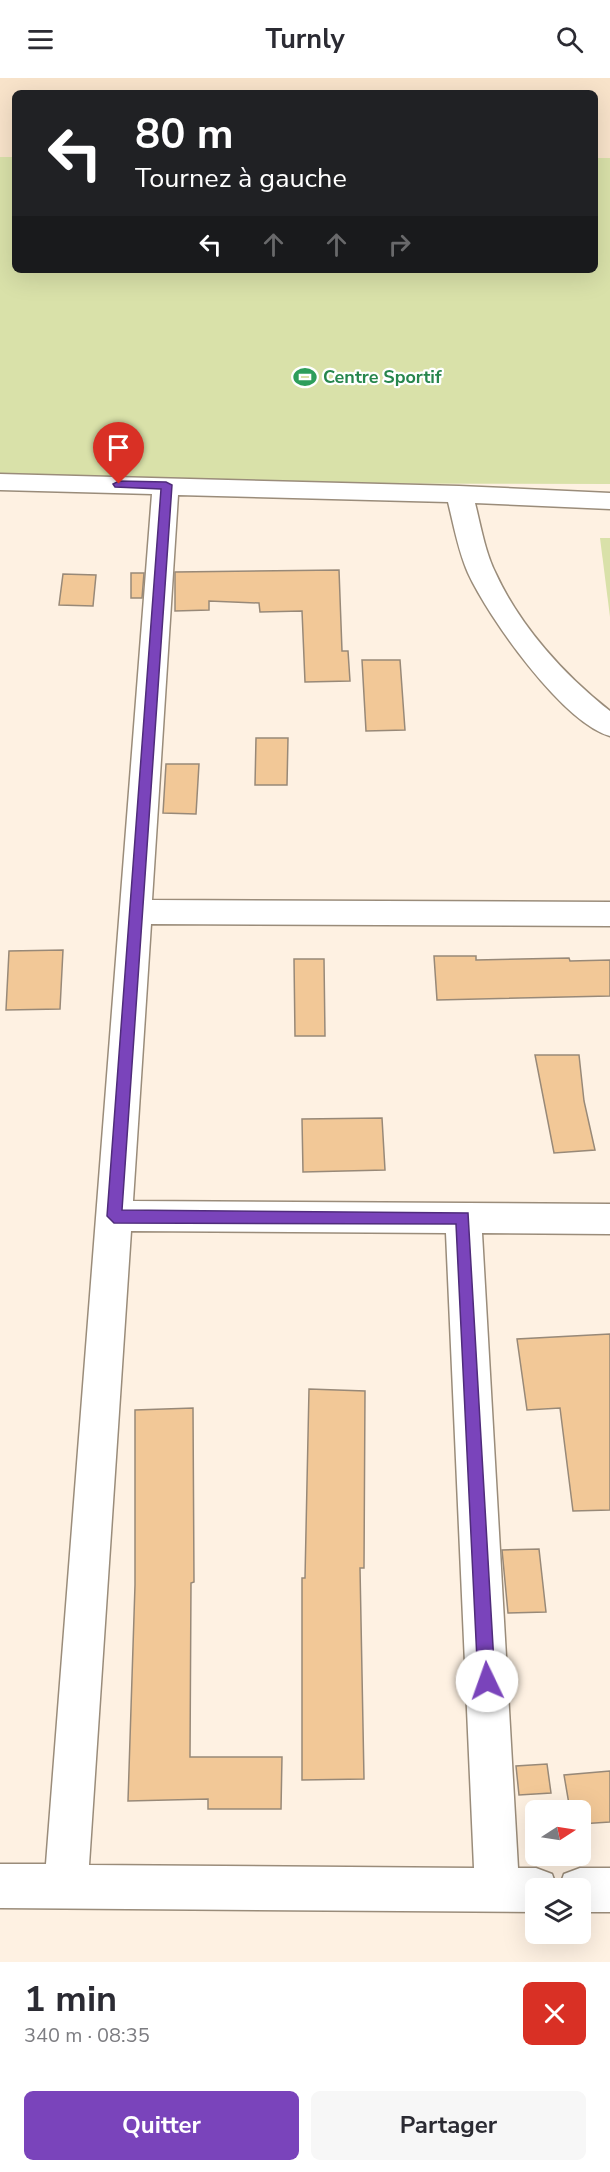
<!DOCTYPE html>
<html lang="fr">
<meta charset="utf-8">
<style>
:root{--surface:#fff;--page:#f7f7f7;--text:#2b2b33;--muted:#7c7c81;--accent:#7a44bb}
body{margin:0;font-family:"Nunito Sans",sans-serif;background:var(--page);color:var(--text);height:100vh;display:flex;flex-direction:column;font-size:22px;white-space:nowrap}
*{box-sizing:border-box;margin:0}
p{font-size:20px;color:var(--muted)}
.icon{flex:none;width:33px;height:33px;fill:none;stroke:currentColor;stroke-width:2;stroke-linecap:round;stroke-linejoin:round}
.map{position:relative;height:1884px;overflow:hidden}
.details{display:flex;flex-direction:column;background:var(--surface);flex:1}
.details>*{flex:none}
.banner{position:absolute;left:12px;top:12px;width:586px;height:183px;border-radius:9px;box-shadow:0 6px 24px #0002;background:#202124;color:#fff;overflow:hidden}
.needle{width:39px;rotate:78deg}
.controls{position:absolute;left:525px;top:1722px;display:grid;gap:12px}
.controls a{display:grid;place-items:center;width:66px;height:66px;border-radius:9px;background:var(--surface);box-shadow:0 6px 24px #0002;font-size:30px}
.pin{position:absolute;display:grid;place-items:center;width:51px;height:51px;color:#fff;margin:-62px -26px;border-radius:50% 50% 50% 0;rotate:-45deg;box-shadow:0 0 6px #0007}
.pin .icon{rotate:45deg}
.me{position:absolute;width:66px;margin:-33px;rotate:357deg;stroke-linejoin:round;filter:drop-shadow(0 0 4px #0008)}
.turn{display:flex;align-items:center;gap:21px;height:126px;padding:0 24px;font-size:27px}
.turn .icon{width:78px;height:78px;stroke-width:2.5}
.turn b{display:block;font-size:42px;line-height:51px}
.lanes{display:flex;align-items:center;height:57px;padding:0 24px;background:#0003;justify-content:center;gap:30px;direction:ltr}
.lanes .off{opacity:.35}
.round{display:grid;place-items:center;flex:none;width:63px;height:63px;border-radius:9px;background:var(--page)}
.head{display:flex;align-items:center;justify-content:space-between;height:102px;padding:0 24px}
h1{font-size:36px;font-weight:700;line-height:45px}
.action{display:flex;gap:12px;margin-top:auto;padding:12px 24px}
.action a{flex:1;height:69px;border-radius:9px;background:var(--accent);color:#fff;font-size:24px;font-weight:700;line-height:69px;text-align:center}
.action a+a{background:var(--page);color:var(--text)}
header{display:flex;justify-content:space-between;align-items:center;height:78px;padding:0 24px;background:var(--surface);font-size:27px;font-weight:700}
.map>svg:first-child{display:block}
.built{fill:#f8e3ca}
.green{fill:#d9e1a9}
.building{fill:#f2c897;stroke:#988978;stroke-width:1.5}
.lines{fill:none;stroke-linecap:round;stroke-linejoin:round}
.minor-casing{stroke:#9a8c7a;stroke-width:3}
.minor{fill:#fff;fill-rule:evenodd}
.route{fill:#7a44bb;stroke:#4f2c7a;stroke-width:1.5}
.labels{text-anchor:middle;stroke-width:4.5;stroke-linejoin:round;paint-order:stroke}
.far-leisure-label{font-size:18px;font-weight:bold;fill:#27864d;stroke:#fff;text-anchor:start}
</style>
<header><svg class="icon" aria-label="menu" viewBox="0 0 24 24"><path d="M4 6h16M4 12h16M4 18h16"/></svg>Turnly<svg class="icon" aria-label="search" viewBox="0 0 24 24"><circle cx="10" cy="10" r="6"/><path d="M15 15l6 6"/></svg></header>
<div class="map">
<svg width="610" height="1884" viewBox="0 0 610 1884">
<rect width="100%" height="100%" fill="#fef1e2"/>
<path class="built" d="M0,0H610V80H596V15H15V79H0Z"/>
<g class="green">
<path d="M0,79H15V192H596V80H610V406L0,405Z"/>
<path d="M600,460H610V539Z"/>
</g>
<g class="building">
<path d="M339,492L342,573H348L350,603L305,604L302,533L260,534L259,525L209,523V532L175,533V494Z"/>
<path d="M131,495H144L142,520H131Z"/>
<path d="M63,496L96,497L93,528L59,527Z"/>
<path d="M362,582H400L405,652L366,653Z"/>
<path d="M256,660H288L287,707H255Z"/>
<path d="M166,686H199L196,736L163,735Z"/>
<path d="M63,872L60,931L6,932L9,873Z"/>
<path d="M434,878H476V882L569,880L570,883L610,882V918L437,922Z"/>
<path d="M294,881H324L325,958H295Z"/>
<path d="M535,977H579L584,1023L595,1072L554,1075Z"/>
<path d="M382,1040L385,1092L303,1094L302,1041Z"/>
<path d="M610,1256V1432L573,1433L560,1330L527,1332L517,1261Z"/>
<path d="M309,1311L365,1313L364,1490H360L364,1701L302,1702V1500H305Z"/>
<path d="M193,1330L194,1504L191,1505L190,1679H282L281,1731H208V1721L128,1723L135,1507V1332Z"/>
<path d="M539,1471L546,1534L508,1535L502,1472Z"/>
<path d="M547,1686L551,1715L519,1717L516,1688Z"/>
<path d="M610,1693V1744L580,1746V1732H570L564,1697Z"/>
</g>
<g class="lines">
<g class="minor-casing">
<g id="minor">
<path d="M0,396L459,408L610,415V431L475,425C481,449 485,474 496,496C520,548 564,597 610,633V658C563,645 488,539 468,495C458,472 454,448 448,424L178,417L152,822L610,824V848L151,846L133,1123L610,1126V1156L482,1155L518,1790H536L552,1796L557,1810H536V1834L0,1830V1786H46L152,416L0,412ZM131,1153L446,1155L474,1790L89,1787Z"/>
<path d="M580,1790H610V1834H580V1810H559L564,1796Z"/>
</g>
</g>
<use href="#minor" class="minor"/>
</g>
<path class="route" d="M119,403L166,404L172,407L122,1132L468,1135L495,1603L493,1609L487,1612L481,1609L478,1603L456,1146L114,1145L107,1138L161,411L115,409L113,406Z"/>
<defs>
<g id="stadium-bare" transform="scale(1.8)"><path d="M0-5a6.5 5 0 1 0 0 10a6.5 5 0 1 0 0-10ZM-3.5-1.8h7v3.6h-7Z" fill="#2e9e5b" stroke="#fff" stroke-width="2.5" paint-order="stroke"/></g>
</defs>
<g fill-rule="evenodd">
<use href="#stadium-bare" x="305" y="299"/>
</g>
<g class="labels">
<g class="far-leisure-label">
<text x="323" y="305">Centre Sportif</text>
</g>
</g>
</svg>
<div class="controls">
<a><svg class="needle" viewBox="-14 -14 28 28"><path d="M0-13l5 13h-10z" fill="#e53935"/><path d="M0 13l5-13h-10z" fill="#7c7c81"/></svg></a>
<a><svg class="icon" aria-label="layers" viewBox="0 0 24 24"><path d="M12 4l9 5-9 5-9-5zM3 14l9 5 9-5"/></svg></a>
</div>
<div class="pin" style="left:119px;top:406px;background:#d93025"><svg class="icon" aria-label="arrive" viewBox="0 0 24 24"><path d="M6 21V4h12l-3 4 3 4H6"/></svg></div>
<svg class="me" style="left:487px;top:1603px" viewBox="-20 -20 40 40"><circle r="19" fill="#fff"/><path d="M0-13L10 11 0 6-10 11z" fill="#7a44bb"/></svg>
<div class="banner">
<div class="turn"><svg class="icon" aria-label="left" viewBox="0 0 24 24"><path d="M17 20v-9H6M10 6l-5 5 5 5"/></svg><div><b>80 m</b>Tournez à gauche</div></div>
<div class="lanes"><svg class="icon" aria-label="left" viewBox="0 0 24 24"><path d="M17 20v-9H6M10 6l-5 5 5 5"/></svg><svg class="icon off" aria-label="ahead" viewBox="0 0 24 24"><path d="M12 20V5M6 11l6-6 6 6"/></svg><svg class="icon off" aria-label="ahead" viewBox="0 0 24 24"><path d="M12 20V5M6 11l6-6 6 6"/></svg><svg class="icon off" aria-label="right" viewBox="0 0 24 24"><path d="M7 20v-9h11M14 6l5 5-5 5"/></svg></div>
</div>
</div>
<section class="details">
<div class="head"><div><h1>1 min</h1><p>340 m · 08:35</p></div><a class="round" style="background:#d93025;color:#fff"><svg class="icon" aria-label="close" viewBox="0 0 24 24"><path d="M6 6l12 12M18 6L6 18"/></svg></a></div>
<div class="action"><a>Quitter</a><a>Partager</a></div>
</section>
